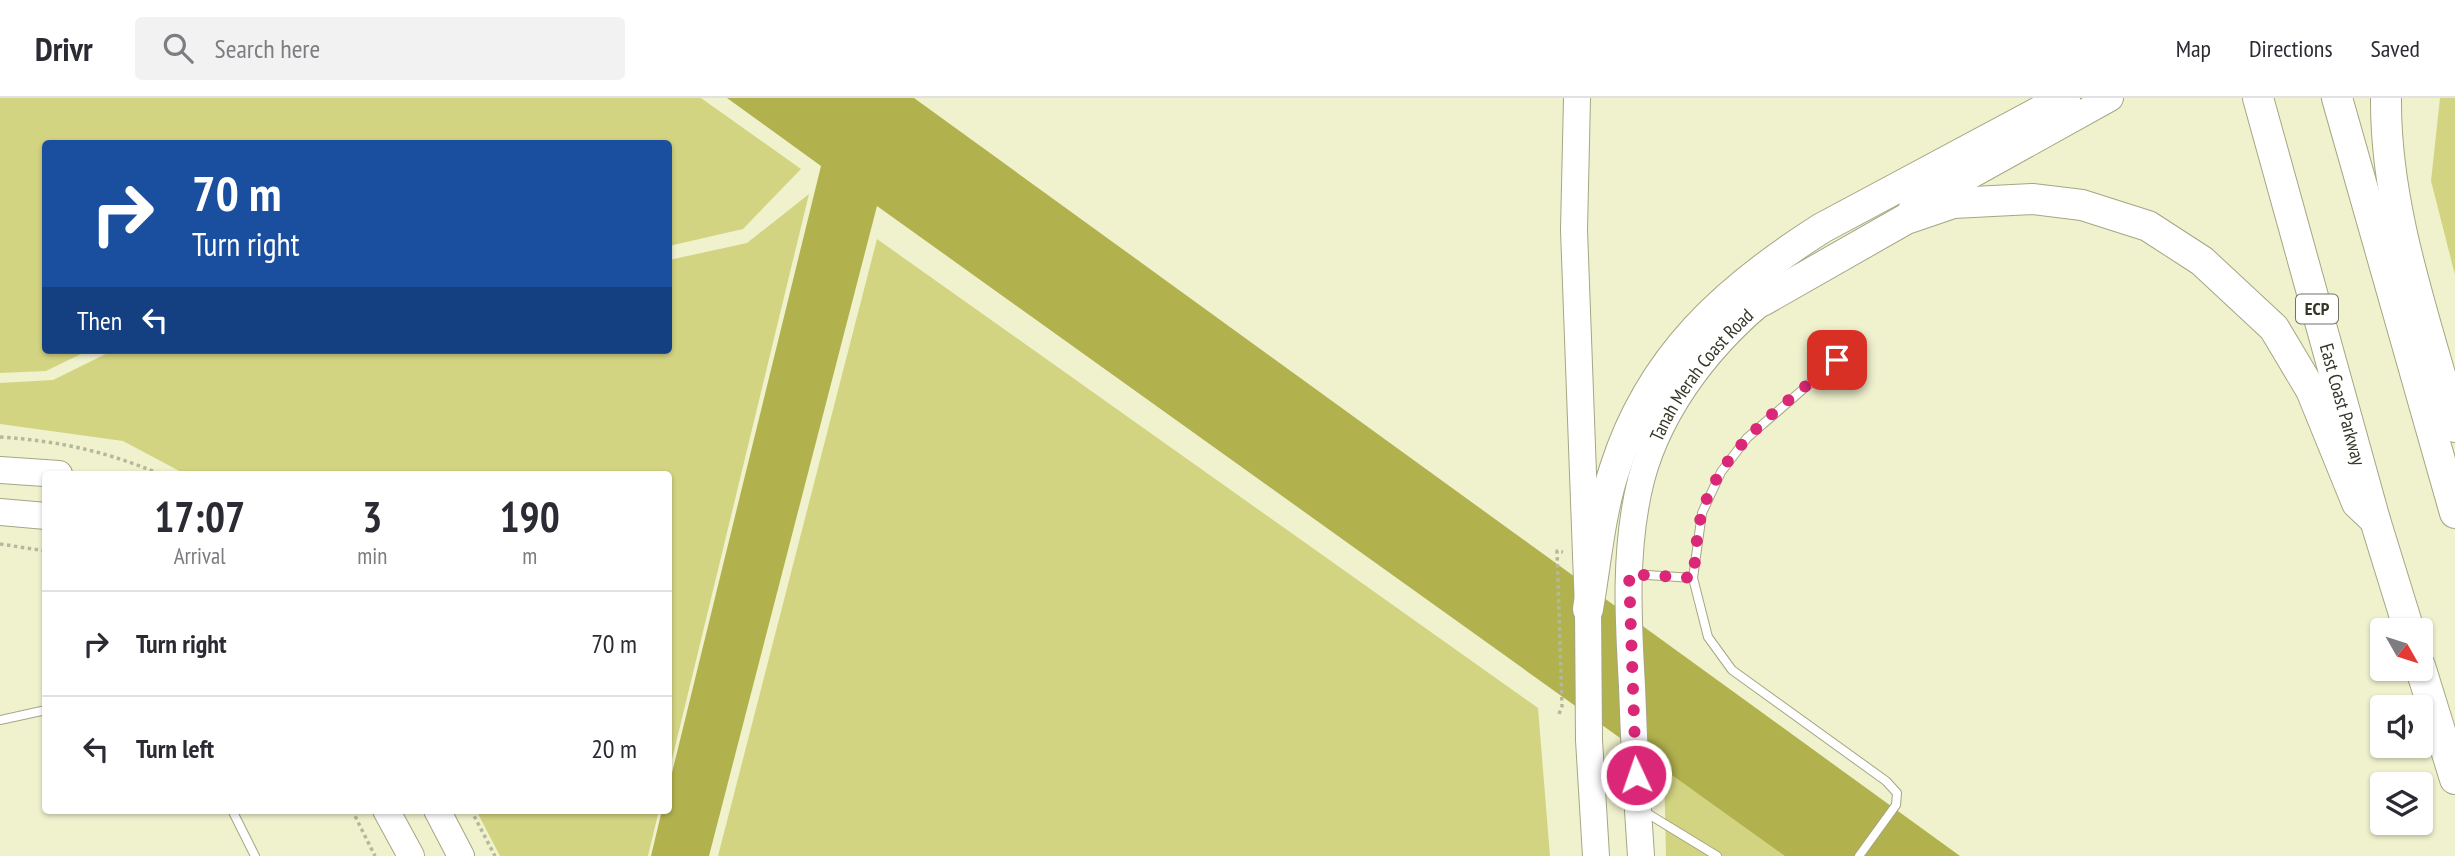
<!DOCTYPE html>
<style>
:root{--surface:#fff;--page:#f2f2f3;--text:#2b2b33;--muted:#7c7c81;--line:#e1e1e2}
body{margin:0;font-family:"PT Sans Narrow",sans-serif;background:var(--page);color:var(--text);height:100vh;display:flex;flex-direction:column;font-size:26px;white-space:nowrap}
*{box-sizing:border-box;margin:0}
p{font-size:23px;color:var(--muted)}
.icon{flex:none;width:38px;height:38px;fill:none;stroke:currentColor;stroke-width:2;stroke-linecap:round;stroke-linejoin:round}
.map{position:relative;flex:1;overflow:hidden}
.sheet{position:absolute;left:42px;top:373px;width:630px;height:343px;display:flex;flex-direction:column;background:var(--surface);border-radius:7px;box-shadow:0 2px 5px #0004}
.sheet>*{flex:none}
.top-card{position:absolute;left:42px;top:42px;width:630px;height:214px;border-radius:7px;box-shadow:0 2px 5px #0004;background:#1a4fa0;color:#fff;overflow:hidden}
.needle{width:46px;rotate:129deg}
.controls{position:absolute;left:2370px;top:520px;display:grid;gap:14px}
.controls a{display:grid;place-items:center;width:63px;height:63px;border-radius:7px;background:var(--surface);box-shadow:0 2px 5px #0004;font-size:35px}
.pin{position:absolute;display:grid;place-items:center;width:60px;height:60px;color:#fff;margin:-30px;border-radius:14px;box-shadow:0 4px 10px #0006}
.me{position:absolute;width:77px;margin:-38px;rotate:357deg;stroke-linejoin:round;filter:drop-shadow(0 0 5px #0008)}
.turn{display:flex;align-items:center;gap:24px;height:147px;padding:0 35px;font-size:32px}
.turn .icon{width:91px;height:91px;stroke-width:2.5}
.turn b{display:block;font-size:49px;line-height:60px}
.then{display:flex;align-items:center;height:66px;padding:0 35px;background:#0003;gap:14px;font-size:26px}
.eta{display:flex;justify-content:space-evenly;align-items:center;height:119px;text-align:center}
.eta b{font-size:42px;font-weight:700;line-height:49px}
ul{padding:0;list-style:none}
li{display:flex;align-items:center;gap:21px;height:105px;padding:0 35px;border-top:2px solid var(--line)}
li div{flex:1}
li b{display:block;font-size:26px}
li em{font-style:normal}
header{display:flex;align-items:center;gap:42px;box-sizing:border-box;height:98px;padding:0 35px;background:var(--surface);border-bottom:2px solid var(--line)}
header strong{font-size:33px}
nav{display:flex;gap:38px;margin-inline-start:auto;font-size:24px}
.search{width:490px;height:63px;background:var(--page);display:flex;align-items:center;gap:18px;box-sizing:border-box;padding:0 24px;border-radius:7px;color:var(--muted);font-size:26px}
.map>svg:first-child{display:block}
.green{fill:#d3d481}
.water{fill:#b1b14d}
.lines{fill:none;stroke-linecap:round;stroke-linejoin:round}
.service-casing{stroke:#a5a684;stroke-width:10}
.primary-casing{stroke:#a5a684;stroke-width:28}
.motorway-casing{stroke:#a5a684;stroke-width:32}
.path{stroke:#b6b89b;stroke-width:3.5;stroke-dasharray:3.5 3.5;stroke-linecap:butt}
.service{stroke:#fff;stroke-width:8}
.primary{stroke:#fff;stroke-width:26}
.motorway{stroke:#fff;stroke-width:30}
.route{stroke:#db2777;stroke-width:12;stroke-dasharray:0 21.6}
.labels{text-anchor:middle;stroke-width:5;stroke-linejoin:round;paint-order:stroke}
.shield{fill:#fff;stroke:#727268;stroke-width:2}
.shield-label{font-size:18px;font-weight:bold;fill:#363628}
.street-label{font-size:19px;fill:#363628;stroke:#fff}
</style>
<header>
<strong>Drivr</strong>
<div class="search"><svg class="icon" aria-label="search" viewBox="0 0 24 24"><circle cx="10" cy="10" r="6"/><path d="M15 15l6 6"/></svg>Search here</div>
<nav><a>Map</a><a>Directions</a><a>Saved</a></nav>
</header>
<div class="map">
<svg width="2455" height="758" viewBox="0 0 2455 758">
<rect width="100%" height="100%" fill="#f0f2ce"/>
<g class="green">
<path d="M0,0H701L801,71L743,131L669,148L668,46H46V252H89L46,273L0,275Z"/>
<path d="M2440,0H2455V177L2431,83Z"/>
<path d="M809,96L669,674L668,376H185L123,343L0,326V285L53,282L114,252H668L669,162L747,145Z"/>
<path d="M877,141L1538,610L1550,758H718Z"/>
<path d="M1664,671L1786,758H1666Z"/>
<path d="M476,712H659L648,758H500Z"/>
</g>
<path class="water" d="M727,0H914L1960,758H1785L877,108L709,758H651L662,712H668L669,687L821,68Z"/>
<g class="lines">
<g class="service-casing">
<g id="service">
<path d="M1855,246L1747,340L1721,374L1702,415L1693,480L1708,539L1732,572L1886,683L1897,695L1896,707L1859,758"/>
<path d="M1632,476L1693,480"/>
<path d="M0,622L46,612"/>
<path d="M232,712L255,758"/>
<path d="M1645,714L1717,758"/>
</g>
</g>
<g class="primary-casing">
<g id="primary">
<path d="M1577,0L1574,132L1588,511L1589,642L1596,758"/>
<path d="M1912,110L2110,0"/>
<path d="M0,372L59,376"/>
<path d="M0,414L46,418"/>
<path d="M386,712L411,758"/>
<path d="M437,712L461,758"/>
<path id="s1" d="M1641,758C1637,701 1634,645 1632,588C1628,520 1624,450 1641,382C1661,306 1716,238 1778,191"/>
</g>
</g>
<g class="motorway-casing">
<g id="motorway">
<path id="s2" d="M2258,0L2375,422L2409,532"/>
<path d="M2337,0L2455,415"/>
<path d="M2386,0C2385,112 2426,222 2455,329"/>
<path d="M1762,203L1906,121L1953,105L2032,101L2082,107L2148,128L2202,163L2274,230L2311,292L2357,405L2375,422"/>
<path d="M1588,511C1596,464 1600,414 1615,370C1651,258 1726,191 1822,130L2065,0"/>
<path d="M2420,568L2455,681"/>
</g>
</g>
<g class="path">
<path d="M0,339C59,343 105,353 160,376"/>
<path d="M0,446L46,453"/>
<path d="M1559,616L1562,608L1557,453L1563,454"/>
<path d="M352,712L375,758"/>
<path d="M471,712L495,758"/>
</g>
<use href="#service" class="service"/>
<use href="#primary" class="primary"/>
<use href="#motorway" class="motorway"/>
</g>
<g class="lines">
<path class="route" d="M1636,677L1629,476L1693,480C1696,459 1696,435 1702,415C1721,348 1787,305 1837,262"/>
</g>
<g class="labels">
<rect class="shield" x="2296" y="196.5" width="42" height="29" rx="5"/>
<g class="shield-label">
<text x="2317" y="217">ECP</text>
</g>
<g class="street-label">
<text dy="7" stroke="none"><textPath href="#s1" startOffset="500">Tanah Merah Coast Road</textPath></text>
<text dy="7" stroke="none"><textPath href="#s2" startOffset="318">East Coast Parkway</textPath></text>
</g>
</g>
</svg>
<div class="controls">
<a><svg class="needle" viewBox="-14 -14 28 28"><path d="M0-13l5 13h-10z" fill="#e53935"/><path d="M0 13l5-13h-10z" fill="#7c7c81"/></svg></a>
<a><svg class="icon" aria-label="sound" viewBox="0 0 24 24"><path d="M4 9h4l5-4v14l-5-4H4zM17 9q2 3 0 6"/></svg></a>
<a><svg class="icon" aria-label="layers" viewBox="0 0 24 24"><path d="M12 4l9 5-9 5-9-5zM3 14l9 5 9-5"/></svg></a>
</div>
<div class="pin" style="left:1837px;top:262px;background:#d93025"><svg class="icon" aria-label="arrive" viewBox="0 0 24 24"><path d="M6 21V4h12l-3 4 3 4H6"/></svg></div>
<svg class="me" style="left:1636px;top:677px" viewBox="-20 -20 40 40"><circle r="17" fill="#db2777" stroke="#fff" stroke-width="3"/><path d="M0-11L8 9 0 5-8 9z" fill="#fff"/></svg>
<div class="top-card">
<div class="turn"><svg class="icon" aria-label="right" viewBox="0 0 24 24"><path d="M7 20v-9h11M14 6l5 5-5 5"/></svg><div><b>70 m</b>Turn right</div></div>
<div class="then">Then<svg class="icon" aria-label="left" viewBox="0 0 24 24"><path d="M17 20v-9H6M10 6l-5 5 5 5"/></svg></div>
</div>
<section class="sheet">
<div class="eta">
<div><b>17:07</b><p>Arrival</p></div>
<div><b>3</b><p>min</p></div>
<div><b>190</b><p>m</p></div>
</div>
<ul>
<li><svg class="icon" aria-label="right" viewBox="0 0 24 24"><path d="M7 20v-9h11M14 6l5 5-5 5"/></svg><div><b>Turn right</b></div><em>70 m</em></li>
<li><svg class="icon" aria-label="left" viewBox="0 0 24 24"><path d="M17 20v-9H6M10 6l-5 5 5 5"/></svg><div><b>Turn left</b></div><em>20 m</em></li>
</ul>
</section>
</div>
